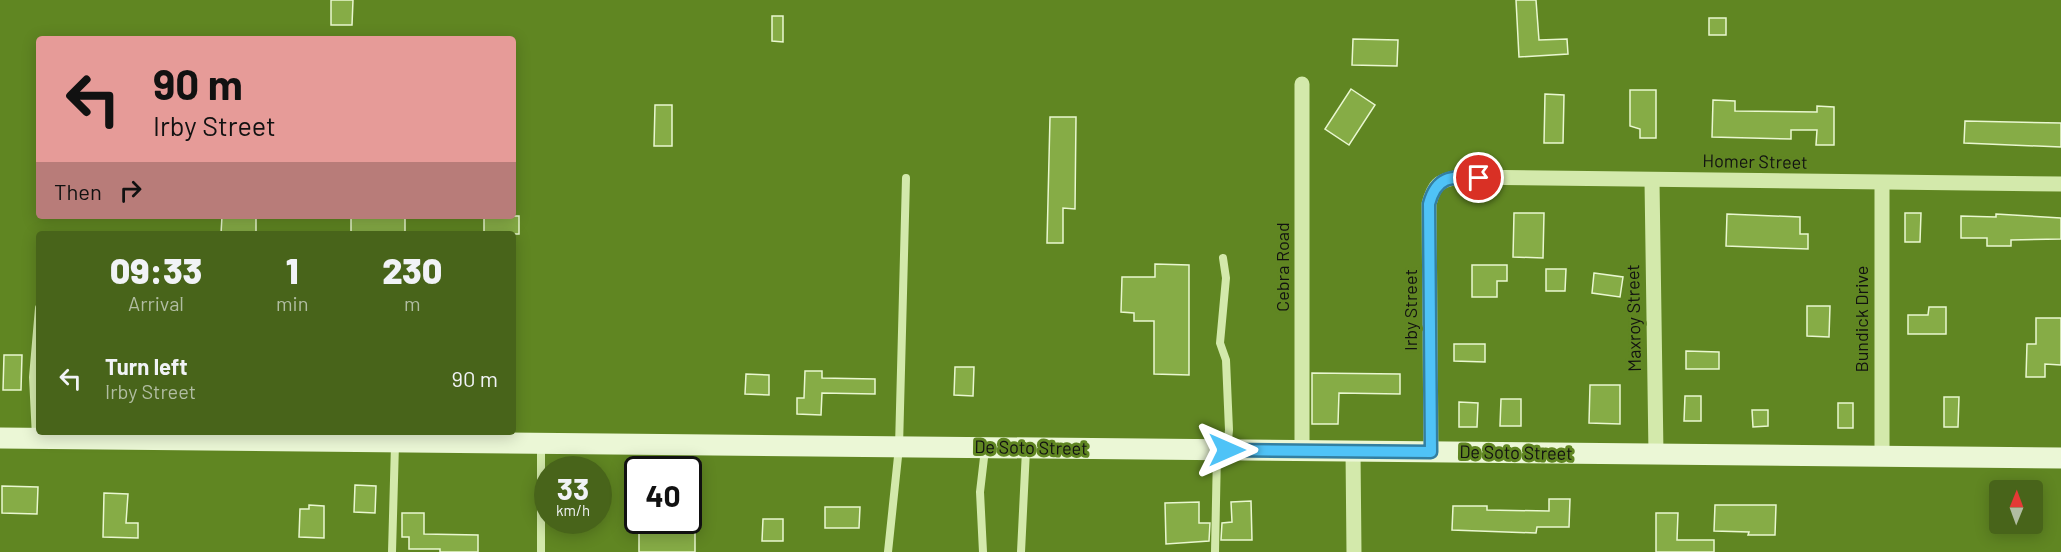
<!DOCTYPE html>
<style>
:root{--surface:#48641a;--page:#526d27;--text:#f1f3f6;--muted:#b1bda2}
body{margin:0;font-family:Barlow,sans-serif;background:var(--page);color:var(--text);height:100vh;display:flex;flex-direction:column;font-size:22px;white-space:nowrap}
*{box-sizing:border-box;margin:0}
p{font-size:20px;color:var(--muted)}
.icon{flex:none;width:33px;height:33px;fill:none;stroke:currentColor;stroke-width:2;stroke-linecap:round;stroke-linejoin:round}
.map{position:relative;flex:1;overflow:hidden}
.side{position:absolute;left:36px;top:231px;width:480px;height:204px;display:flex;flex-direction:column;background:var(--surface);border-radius:6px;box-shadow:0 3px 15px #0003}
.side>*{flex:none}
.guide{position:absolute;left:36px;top:36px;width:480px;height:183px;border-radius:6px;box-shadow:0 3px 15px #0003;background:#e69b98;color:#111;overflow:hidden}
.needle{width:39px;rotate:1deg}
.tools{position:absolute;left:1989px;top:480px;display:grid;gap:12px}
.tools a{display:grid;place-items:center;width:54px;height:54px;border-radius:6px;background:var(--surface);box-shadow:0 3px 15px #0003;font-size:30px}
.speed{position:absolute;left:534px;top:456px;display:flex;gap:12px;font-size:30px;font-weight:700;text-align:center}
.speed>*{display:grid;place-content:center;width:78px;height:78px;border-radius:50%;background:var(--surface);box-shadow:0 3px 15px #0003;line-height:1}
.speed small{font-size:15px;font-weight:400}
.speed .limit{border:3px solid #111;border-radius:9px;background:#fff;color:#111}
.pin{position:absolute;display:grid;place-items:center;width:51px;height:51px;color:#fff;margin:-26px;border:3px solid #fff;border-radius:50%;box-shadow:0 2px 6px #0007}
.me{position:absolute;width:66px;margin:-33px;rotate:90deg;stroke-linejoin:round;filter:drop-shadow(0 0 4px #0008)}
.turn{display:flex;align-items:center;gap:21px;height:126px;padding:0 18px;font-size:27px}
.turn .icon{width:78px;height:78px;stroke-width:2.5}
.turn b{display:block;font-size:42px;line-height:51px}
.then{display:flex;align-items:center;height:57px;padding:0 18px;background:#0003;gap:12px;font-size:22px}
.eta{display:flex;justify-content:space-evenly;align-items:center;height:102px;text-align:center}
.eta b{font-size:36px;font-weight:800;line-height:42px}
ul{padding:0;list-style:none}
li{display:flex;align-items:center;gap:18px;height:90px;padding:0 18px}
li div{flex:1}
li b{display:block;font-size:22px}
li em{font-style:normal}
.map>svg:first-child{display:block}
.building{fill:#86ac46;stroke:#e9f7d0;stroke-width:1.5}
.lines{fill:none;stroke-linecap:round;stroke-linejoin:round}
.lane{stroke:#d3e9ab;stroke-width:8}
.street{stroke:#d3e9ab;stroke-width:15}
.secondary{stroke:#ebf7d6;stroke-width:21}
.route-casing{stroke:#337fa1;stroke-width:15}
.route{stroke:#4fc3f7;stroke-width:10}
.labels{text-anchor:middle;stroke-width:6;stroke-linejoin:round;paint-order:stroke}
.street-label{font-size:18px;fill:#111;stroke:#608622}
</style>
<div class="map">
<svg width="2061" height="552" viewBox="0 0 2061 552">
<rect width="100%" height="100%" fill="#608622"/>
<g class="building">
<path d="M331,0H353L352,25H331Z"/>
<path d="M1516,0H1536L1539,40L1567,39L1568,54L1519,57Z"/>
<path d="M772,16H783V42L772,41Z"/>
<rect x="1709" y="18" width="17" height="17"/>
<path d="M1353,39L1398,40L1397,66L1352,65Z"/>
<path d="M1351,89L1375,105L1349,145L1325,129Z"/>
<path d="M1630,90H1656V138H1640V129L1630,126Z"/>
<path d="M1545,94L1564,95L1563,143H1544Z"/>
<path d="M1713,100L1735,101V111L1817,112V106L1834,107V145H1816L1817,130H1791V139L1712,137Z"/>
<path d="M655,105H672V146H654Z"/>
<path d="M1050,117H1076L1075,209L1063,208V243H1047Z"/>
<path d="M1965,121L2061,123V147L1964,143Z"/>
<path d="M1514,213H1544L1543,258L1513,257Z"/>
<path d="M1905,213H1921L1920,242H1905Z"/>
<path d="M1727,214L1800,217V234H1808V249L1726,246Z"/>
<path d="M1996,214L2061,218V239L2011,240V246H1987V238H1961V216L1996,217Z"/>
<path d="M222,216H256V234H221Z"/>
<rect x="351" y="216" width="54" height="18"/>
<rect x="484" y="216" width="35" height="18"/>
<path d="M1155,264L1189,265V375L1154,374V321H1134V313L1121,312L1122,277H1155Z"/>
<path d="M1472,265H1507V281H1497V297H1472Z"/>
<path d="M1546,269H1566L1565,291H1546Z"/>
<path d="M1594,273L1623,277L1620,297L1592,293Z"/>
<path d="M1807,306H1830L1829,337L1807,336Z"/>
<path d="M1929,307H1946V334H1908V315H1928Z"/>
<path d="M2036,318H2061V365L2045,364V377H2026L2027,344H2036Z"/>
<path d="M1454,344H1485V362L1454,361Z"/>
<path d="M1686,351L1719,352V369H1686Z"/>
<path d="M4,355H22L21,390H3Z"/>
<path d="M955,367H974L973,396L954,395Z"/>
<path d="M805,371H822V378L875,379V394L822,393L821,415L797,414V398H804Z"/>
<path d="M1312,373L1400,374V394L1339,393L1338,424H1312Z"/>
<path d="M746,374L769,375V395L745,394Z"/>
<path d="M1590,385H1620V424L1589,423Z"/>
<path d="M1685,396H1701V421H1684Z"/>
<path d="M1944,397H1959L1958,427H1944Z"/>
<path d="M1501,399H1521V426H1500Z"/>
<path d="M1459,402L1478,403L1477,427H1459Z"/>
<rect x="1838" y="403" width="15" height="25"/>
<path d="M1752,410H1768V426L1753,427Z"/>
<path d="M355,485L376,486L375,513L354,512Z"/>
<path d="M2,486L38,487L37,514L2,513Z"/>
<path d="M104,493L128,494L126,523H138V538L103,537Z"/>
<path d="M1549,499H1570L1569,527H1537L1536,533L1452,530L1453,506H1487V510L1549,511Z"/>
<path d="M1251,501L1252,540H1221L1222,523L1232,522L1231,502Z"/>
<path d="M1199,502V523H1210L1209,541L1166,544L1165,503Z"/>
<path d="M309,505L324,506V538L299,537L300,509H309Z"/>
<path d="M1715,505H1776L1775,535H1748L1749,532L1714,531Z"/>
<path d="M825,507H860L859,528H825Z"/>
<path d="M402,513H424V534L478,535V552H440V549H409V537H402Z"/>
<path d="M1656,513H1678L1677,540H1714V552H1656Z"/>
<path d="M763,519H783V541H762Z"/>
<path d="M639,526H659V531H695V552H639Z"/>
</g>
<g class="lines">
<g class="lane">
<path d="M1223,258L1226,278L1220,343L1226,360L1229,430L1227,449"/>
<path d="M36,437L33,377L39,308"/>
<path d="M392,552L395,444"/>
<path d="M541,552V445"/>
<path d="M888,552L899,447L906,178"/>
<path d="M983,552L980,492L985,449"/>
<path d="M1021,552L1026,450"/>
<path d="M1215,552L1217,452"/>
</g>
<g class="street">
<path d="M1302,84V451"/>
<path d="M1652,181L1656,454"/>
<path d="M1882,183V455"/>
<path d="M1353,451L1354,552"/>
<path d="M1431,452L1429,204C1434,185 1438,181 1458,177L2061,184"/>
</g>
<path class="secondary" d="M0,438L2061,458"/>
</g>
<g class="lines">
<g class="route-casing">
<path id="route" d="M1227,450L1431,452L1429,204C1437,174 1453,177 1479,178"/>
</g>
<use href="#route" class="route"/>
</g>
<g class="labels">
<g class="street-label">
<text transform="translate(1755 162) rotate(1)" y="6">Homer Street</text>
<text transform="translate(1283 267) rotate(-90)" y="6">Cebra Road</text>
<text transform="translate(1411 310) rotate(-90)" y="6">Irby Street</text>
<text transform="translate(1634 318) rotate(-91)" y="6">Maxroy Street</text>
<text transform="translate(1862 319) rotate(-90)" y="6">Bundick Drive</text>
<text transform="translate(1031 448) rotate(1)" y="6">De Soto Street</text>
<text transform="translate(1516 453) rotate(1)" y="6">De Soto Street</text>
</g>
</g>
</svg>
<div class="tools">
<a><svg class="needle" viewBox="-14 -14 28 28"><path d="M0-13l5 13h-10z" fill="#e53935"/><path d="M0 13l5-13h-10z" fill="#b1bda2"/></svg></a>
</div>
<div class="speed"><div>33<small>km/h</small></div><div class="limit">40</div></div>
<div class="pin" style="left:1479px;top:178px;background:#d93025"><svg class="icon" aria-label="arrive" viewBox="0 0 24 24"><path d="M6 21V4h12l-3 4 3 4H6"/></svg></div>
<svg class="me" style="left:1227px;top:450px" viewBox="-20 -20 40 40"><path d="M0-17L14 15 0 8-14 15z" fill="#4fc3f7" stroke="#fff" stroke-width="4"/></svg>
<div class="guide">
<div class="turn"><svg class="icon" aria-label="left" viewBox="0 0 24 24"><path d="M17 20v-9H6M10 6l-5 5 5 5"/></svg><div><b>90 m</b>Irby Street</div></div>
<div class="then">Then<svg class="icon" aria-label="right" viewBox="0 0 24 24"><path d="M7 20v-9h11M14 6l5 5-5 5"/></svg></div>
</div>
<section class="side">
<div class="eta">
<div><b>09:33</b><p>Arrival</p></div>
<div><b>1</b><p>min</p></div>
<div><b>230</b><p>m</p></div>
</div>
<ul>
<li><svg class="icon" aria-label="left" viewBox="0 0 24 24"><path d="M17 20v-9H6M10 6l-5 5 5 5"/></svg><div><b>Turn left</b><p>Irby Street</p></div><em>90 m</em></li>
</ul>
</section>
</div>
